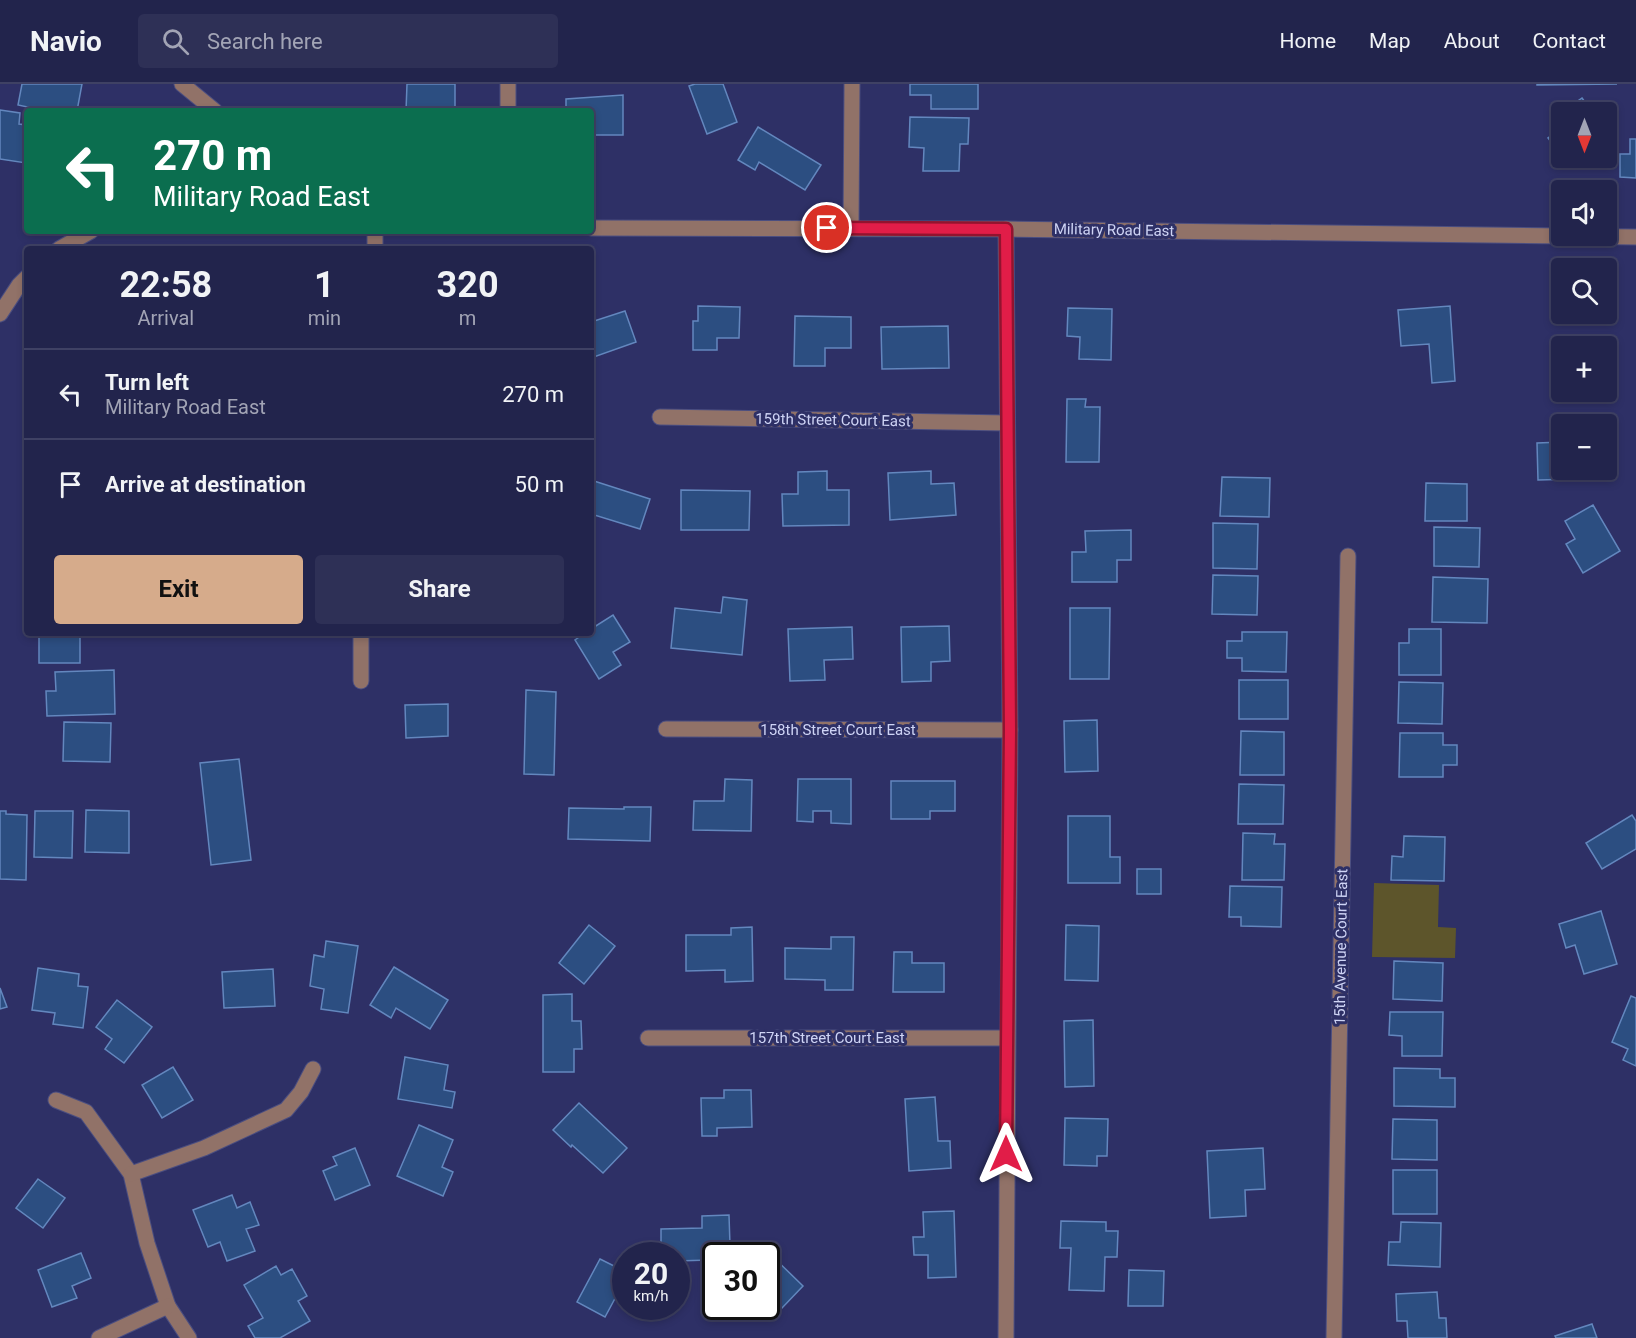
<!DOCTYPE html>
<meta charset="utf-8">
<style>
:root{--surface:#22244c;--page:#2e3056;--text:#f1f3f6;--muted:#a2a4b5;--line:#3f4164;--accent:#d6ab8b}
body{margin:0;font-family:Roboto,sans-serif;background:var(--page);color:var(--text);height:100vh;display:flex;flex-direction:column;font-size:22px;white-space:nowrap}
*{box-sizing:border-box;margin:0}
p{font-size:20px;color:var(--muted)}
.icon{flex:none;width:33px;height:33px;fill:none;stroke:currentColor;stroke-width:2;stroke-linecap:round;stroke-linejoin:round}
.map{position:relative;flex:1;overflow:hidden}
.sheet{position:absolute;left:24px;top:162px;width:570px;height:390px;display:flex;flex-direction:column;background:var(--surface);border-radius:6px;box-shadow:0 3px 9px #0003,0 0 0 2px var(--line)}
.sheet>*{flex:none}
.banner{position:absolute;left:24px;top:24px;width:570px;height:126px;border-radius:6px;box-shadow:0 3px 9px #0003,0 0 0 2px var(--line);background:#0b6e4f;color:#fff;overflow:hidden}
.needle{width:39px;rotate:180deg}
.fabs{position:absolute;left:1551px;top:18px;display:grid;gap:12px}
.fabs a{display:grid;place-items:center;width:66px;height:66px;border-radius:6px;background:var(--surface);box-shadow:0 3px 9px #0003,0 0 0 2px var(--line);font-size:30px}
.speed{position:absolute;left:612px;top:1158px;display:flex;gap:12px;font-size:30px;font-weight:700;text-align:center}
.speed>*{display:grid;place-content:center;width:78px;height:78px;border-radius:50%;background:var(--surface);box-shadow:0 3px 9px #0003,0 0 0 2px var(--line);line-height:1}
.speed small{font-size:15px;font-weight:400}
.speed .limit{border:3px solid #111;border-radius:9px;background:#fff;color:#111}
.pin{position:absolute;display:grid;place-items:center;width:51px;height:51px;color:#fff;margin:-26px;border:3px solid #fff;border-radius:50%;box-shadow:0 2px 6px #0007}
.me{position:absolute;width:66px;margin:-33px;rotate:0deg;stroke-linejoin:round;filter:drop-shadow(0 0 4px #0008)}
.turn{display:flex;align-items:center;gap:21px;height:126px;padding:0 30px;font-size:27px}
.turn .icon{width:78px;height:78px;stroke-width:2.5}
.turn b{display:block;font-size:42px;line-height:51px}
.eta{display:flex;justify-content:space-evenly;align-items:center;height:102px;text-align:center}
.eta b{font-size:36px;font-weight:700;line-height:42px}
.action{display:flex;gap:12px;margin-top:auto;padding:12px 30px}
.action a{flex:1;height:69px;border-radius:6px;background:var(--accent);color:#111;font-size:24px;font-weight:700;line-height:69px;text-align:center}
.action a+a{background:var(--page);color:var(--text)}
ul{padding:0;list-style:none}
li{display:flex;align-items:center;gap:18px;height:90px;padding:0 30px;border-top:2px solid var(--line)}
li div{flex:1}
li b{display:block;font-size:22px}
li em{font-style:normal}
header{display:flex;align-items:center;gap:36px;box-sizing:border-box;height:84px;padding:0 30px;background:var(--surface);border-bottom:2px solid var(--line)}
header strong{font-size:28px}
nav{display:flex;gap:33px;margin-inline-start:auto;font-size:21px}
.search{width:420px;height:54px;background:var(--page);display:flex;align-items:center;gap:15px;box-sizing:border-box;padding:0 21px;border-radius:6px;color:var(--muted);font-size:22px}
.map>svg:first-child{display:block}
.green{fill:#5d552b}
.building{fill:#2c4e81;stroke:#6387be;stroke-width:1.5}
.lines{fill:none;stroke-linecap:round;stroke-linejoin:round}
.minor-casing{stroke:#4b4e80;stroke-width:17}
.minor{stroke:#917268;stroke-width:15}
.route-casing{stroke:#92132f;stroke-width:15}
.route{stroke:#e11d48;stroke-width:10}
.labels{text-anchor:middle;stroke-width:6;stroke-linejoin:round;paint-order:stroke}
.street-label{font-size:15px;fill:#cfd4f5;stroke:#2e3066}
</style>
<header>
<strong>Navio</strong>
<div class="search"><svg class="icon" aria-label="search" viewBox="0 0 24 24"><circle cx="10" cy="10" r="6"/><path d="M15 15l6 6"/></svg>Search here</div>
<nav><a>Home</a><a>Map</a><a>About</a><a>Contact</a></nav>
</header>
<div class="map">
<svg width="1636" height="1254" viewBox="0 0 1636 1254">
<rect width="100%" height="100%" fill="#2e3066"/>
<path class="green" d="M1374,799L1439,801L1438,843L1456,844L1455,874L1372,873Z"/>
<g class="building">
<path d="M22,0H82L77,27H46L18,21Z"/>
<path d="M407,0H455V27H406Z"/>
<path d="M695,0H723L737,38L707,50L689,2Z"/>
<path d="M910,0H978V25H931V11H910Z"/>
<path d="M1537,0H1617L1537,1Z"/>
<path d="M623,11V51H592L591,27H566V15Z"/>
<path d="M1582,14L1592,28H1562Z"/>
<path d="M0,26L20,29L19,40L27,41L26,79L0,75Z"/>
<path d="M910,33L969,34L968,60H960L959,87H923L924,64L909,63Z"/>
<path d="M758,43L821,81L805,106L759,78L755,86L738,76Z"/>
<path d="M1562,44V73L1548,54Z"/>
<path d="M1630,55H1636V94L1620,93V70H1630Z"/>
<path d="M698,222L740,223L739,254H717V266H693V237H698Z"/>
<path d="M1450,222L1455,297L1432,299L1429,260L1401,262L1398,226Z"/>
<path d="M1068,224L1112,225L1111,276L1079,275L1080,253L1067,252Z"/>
<path d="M625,227L636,258L591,274V238Z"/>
<path d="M795,232L851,233V264H825V282H794Z"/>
<path d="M948,242L949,284L882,285L881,243Z"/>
<path d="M1067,315H1086L1085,323H1100L1099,378H1066Z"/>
<path d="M1562,358V386H1576V395L1538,396L1537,359Z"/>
<path d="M827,387V406H849V441L783,442L782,410H798V388Z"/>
<path d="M931,387V400L954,399L956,431L890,436L888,389Z"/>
<path d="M1222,393L1270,394L1269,433L1220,432Z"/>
<path d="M594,397L650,415L640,445L591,430V408Z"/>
<path d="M1426,399L1467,400V437H1425Z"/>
<path d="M681,406L750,407L749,446H681Z"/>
<path d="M1593,421L1620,467L1583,489L1566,460L1575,455L1565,437Z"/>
<path d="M1213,439L1258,440L1257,485L1213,484Z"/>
<path d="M1434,443L1480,444L1479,483L1434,482Z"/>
<path d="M1131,446V476H1117V498H1072V468H1086L1085,447Z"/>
<path d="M1213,491L1258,492L1257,531L1212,530Z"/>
<path d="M1433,493L1488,495L1487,539L1432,538Z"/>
<path d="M723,513L747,516L742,571L671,564L675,524L721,529Z"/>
<path d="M1070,524H1110L1109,595H1070Z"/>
<path d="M613,531L630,558L613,568L621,581L599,595L575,556L585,549H591V545Z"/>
<path d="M949,542L950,577L931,578V597L902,598L901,543Z"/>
<path d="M852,543L853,575L824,576L825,596L790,597L788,545Z"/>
<path d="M1409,545H1441V591H1399V559H1409Z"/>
<path d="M1242,548H1287L1286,588L1242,587V574H1227V557H1242Z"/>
<rect x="39" y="549" width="41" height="30"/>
<path d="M114,586L115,630L47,632L46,607H56L55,588Z"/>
<rect x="1239" y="596" width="49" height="39"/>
<path d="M1399,598L1443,599L1442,640L1398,639Z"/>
<path d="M526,606L556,608L554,691L524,690Z"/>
<path d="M448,620V652L406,654L405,621Z"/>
<path d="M1097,636L1098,687L1065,688L1064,637Z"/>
<path d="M64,638L111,639L110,678L63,677Z"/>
<path d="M1241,647L1284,648V691H1240Z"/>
<path d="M1400,649H1443V661H1457V681H1443V693H1399Z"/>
<path d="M239,675L251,776L211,781L200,679Z"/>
<path d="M725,695L752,696L751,747L693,746L694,717H724Z"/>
<path d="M798,695H851V740L831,739V727H813V738L797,737Z"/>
<path d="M891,697H955V727H930V735H891Z"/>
<path d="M1239,700L1284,701L1283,740H1238Z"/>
<path d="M624,723H651L650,757L568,755L569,724L624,725Z"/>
<path d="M86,726L129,727V769L85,768Z"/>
<path d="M0,727H6V730L27,731L26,796L0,795Z"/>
<path d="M35,727H73L72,774L34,773Z"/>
<path d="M1632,731L1636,737V765L1602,785L1586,759Z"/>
<path d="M1068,732H1110V773H1120V799H1068Z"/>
<path d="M1243,749L1275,750L1274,760H1285L1284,796H1242Z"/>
<path d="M1404,752L1445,753L1444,797L1391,796L1392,772L1403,773Z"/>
<rect x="1137" y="785" width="24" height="25"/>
<path d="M1230,802L1282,803L1281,843L1241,842V833H1229Z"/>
<path d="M1601,827L1617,880L1584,890L1575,861L1566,864L1559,840Z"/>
<path d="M589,841L615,862L584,900L559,879Z"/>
<path d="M1066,841L1099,842L1098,897L1065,896Z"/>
<path d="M752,843L753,897L725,898V886L686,887V851H731V844Z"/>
<path d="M831,853H854L853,906H825V896L785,895V864L831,865Z"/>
<path d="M326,857L358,862L348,929L321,925L324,905L310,902L314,871L324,873Z"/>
<path d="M894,868H912V879H944V908H893Z"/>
<path d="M1394,877L1443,879L1442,917L1393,915Z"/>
<path d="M394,883L448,916L430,945L396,924L391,934L370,921Z"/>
<path d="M38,884L79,890L78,902L88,903L83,944L53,940L55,929L32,926Z"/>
<path d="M273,885L275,922L224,924L222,888Z"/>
<path d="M0,904L7,923L0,925Z"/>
<path d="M572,910V937H581L582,965H574V988H543V911Z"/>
<path d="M1631,912L1636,914V982L1623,976L1628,965L1612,958Z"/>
<path d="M117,916L152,943L124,979L105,965L112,955L96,943Z"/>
<path d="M1390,928H1443L1442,972H1402V952L1389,951Z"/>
<path d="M1093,936L1094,1002L1065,1003L1064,937Z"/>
<path d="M405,973L448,981L444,1006L455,1008L452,1024L398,1015Z"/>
<path d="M173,983L193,1016L162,1034L142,1001Z"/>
<path d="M1394,984L1440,985V994H1455V1023L1394,1022Z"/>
<path d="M724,1006H751L752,1043L717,1044V1052H702L701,1014H724Z"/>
<path d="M935,1013L938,1057H950L951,1084L909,1087L905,1015Z"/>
<path d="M579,1019L627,1064L603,1089L572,1061L571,1063L553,1046Z"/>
<path d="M1065,1034L1108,1035L1107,1072H1097V1082L1064,1081Z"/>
<path d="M1393,1035L1437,1036V1076L1392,1075Z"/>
<path d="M419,1041L453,1056L442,1083L453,1088L443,1112L397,1092Z"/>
<path d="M355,1064L370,1101L335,1116L323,1087L337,1081L333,1073Z"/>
<path d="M1263,1064L1265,1105L1245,1106L1246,1132L1210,1134L1207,1067Z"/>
<rect x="1393" y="1086" width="44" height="44"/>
<path d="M38,1095L65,1114L43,1144L16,1124Z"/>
<path d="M232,1111L237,1124L250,1118L259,1141L246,1145L255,1167L227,1177L220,1158L208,1163L193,1126Z"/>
<path d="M954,1127L956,1193L928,1194V1171H914L913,1153H924L923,1128Z"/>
<path d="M729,1131L730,1161L709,1162V1176L676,1177V1172H661V1145L702,1144V1132Z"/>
<path d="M1061,1137L1106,1138V1147H1118L1117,1173H1105L1104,1207L1069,1206L1071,1164H1060Z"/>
<path d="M1401,1138L1441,1139L1440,1183L1388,1181L1389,1158H1400Z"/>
<path d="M767,1167L803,1202L782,1224L766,1210V1172H762Z"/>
<path d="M81,1169L91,1194L72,1202L77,1214L52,1223L38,1186Z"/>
<path d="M600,1175L626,1188V1194L605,1233L577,1218Z"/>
<path d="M276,1182L281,1191L292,1185L307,1212L298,1217L310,1237L280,1254H255L248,1242L263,1234L244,1201Z"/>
<path d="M1129,1186L1164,1187L1163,1222H1128Z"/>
<path d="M1437,1208L1439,1234H1446L1447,1254H1408L1407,1237H1397L1396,1210Z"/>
<path d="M1592,1240L1597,1254H1556L1555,1252Z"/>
</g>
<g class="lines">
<g class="minor-casing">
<g id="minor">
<path d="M182,0L215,27"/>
<path d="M508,27V0"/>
<path d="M591,144L1006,145L1636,153"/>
<path d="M851,144L852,0"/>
<path d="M59,165L91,147"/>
<path d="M375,165V147"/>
<path d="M0,230L19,201L27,193"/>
<path d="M660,333L1007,339"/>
<path d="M361,549V597"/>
<path d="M666,645L1010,646"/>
<path d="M648,954H1007"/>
<path d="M56,1016L86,1028L131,1090L147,1159L168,1222L189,1254"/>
<path d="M131,1090L204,1064L286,1026L301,1008L313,985"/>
<path d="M99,1254L168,1222"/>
<path d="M1006,1254L1010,646L1006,145"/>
<path d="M1334,1254L1348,472"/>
</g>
</g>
<use href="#minor" class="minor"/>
</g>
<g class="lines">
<g class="route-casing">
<path id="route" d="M827,144L1006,145L1010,646L1006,1070"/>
</g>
<use href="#route" class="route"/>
</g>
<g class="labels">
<g class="street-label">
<text transform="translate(1114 146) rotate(1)" y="5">Military Road East</text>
<text transform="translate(833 336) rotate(1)" y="5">159th Street Court East</text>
<text x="838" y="651">158th Street Court East</text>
<text transform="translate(1341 863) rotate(-89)" y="5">15th Avenue Court East</text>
<text x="827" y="959">157th Street Court East</text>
</g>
</g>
</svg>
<div class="fabs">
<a><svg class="needle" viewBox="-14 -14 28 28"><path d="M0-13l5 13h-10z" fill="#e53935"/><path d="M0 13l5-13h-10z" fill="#a2a4b5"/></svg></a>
<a><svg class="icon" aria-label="sound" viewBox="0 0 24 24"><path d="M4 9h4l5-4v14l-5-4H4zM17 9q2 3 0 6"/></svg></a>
<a><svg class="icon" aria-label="search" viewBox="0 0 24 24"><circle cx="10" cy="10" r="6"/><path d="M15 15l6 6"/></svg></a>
<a>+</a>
<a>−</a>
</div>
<div class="speed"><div>20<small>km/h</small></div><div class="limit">30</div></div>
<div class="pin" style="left:827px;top:144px;background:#d93025"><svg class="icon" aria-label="arrive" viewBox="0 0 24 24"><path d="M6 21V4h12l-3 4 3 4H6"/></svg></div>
<svg class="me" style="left:1006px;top:1070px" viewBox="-20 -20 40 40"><path d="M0-17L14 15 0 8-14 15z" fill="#e11d48" stroke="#fff" stroke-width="4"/></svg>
<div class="banner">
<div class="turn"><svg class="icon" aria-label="left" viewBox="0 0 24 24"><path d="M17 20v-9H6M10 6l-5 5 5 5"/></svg><div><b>270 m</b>Military Road East</div></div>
</div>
<section class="sheet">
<div class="eta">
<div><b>22:58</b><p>Arrival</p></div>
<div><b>1</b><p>min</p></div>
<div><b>320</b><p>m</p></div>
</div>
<ul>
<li><svg class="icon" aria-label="left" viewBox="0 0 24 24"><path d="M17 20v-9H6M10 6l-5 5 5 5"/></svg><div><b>Turn left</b><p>Military Road East</p></div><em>270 m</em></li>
<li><svg class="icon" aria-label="arrive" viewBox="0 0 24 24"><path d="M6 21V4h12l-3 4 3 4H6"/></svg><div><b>Arrive at destination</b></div><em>50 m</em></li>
</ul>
<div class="action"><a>Exit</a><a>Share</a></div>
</section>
</div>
